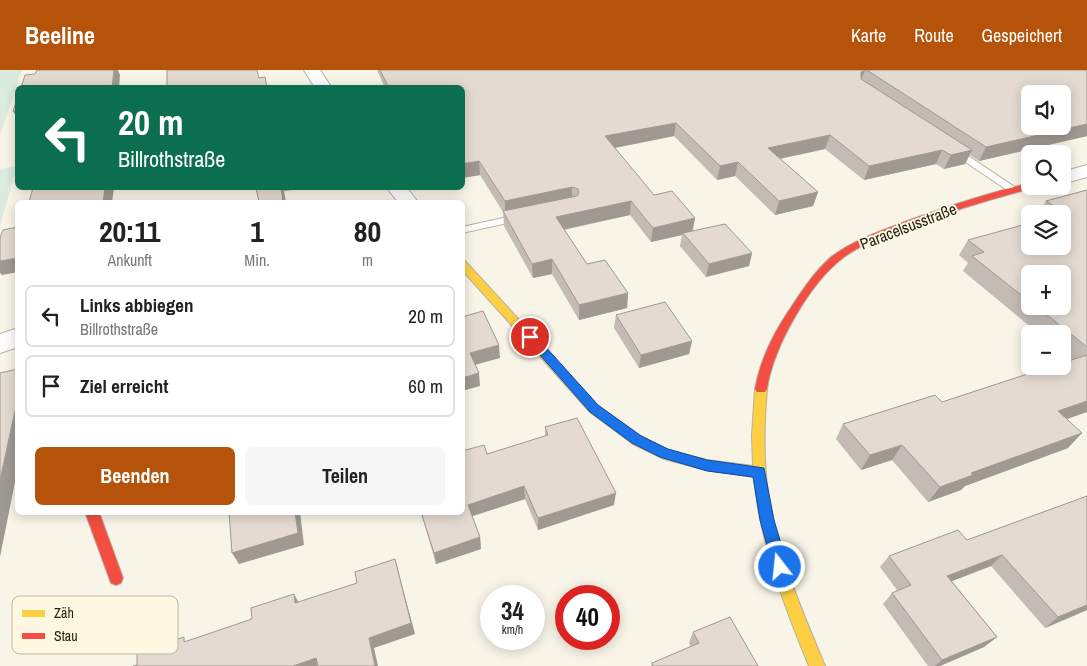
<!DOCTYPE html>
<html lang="de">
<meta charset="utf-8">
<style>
:root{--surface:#fff;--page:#f6f6f6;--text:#222;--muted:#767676;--line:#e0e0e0;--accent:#b45309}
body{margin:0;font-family:"Archivo Narrow",sans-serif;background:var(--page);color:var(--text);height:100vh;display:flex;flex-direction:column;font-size:19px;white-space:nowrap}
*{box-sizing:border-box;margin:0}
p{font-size:16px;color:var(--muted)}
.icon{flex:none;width:28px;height:28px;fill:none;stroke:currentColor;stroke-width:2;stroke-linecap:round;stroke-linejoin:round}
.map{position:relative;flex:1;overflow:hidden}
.drawer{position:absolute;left:15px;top:130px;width:450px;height:315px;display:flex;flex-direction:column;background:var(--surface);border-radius:8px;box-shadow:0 2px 12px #0003}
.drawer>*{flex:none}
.hud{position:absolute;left:15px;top:15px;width:450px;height:105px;border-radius:8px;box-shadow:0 2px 12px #0003;background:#0b6e4f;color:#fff;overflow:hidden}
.buttons{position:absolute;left:1021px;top:15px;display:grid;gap:10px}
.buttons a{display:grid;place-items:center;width:50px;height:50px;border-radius:8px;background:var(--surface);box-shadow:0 2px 12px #0003;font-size:25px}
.speed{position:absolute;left:480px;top:515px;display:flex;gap:10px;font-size:25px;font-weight:700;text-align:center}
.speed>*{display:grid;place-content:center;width:65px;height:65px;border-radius:50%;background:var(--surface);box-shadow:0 2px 12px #0003;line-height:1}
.speed small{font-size:12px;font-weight:400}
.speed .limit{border:8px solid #d22;background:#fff;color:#111}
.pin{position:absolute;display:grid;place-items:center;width:42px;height:42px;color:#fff;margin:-21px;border:2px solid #fff;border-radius:50%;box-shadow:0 1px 5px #0007}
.me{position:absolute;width:55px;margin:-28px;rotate:344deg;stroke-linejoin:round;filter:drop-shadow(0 0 4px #0008)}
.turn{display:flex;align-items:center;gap:18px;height:105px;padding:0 20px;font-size:22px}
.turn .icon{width:65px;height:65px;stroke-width:2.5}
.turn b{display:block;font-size:35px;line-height:42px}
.eta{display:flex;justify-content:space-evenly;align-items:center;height:85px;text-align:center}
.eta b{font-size:30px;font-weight:800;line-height:35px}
.primary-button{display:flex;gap:10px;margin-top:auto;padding:10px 20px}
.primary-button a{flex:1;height:58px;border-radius:8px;background:var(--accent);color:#fff;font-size:20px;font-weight:800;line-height:58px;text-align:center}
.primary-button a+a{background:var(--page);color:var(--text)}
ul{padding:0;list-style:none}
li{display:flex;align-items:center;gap:15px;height:62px;margin:0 10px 8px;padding:0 10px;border:2px solid var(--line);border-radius:8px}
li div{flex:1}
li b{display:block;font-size:19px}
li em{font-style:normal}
header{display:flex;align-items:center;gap:30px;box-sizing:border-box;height:70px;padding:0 25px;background:var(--accent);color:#fff}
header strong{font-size:24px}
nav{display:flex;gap:28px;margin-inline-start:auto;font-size:18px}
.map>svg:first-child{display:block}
.green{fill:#dbebdd}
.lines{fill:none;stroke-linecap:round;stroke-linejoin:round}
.lane-casing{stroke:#b5b1a5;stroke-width:2}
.street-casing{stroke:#b5b1a5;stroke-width:2}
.slow-casing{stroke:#b5b1a5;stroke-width:2}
.jam-casing{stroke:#b5b1a5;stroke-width:2}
.lane{fill:#fefdfb;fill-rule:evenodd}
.street{fill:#fefdfb;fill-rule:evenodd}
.slow{fill:#ffcf43;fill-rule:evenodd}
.jam{fill:#f24e42;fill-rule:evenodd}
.wall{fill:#c4bbb4;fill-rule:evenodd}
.shaded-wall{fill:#a09992}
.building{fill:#e4dad1;stroke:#a09992;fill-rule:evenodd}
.route{fill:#1a73e8;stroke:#114b97}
.labels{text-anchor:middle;stroke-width:4;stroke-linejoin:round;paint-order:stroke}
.street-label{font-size:16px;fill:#231f12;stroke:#fef7e1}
.key{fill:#fef7e1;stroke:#bcb6a3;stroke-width:1}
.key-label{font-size:14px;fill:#231f12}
</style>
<header>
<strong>Beeline</strong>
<nav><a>Karte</a><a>Route</a><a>Gespeichert</a></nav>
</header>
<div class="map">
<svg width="1087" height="596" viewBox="0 0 1087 596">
<rect width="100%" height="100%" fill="#f8f4e7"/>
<g class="green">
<path d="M0,0H22L0,65Z"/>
<path d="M17,96L0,156V99Z"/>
</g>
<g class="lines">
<g class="lane-casing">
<g id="lane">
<path d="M952,76L955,77L1019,120L1014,123L1010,122L949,81L947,79Z"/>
<path d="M522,144L527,147L526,149L462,163V157Z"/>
</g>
</g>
<g class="street-casing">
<g id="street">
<path d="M304,0H320L332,18H315Z"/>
<path d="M1087,95V107L1062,114V102Z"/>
<path d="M387,118H407L418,132H398Z"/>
<path d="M18,258V277L0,283V264Z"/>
</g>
</g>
<g class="slow-casing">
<path id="slow" d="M462,190L465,191L598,336L641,366L667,380L707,390L753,396L752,366L755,319L757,316H765L767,319C764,353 763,388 768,422C777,483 801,539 825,596H809C784,535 760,473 754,407L707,400L664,389L633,374L590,342L462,200Z"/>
</g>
<g class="jam-casing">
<g id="jam">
<path d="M1030,113V116H1034L1033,118C990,129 948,142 906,158C885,166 863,173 844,187C810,212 773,277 767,319L765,322H757L755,319C760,291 772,266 788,242C800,224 813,203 830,188C850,172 875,163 899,154C942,138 985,124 1030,113Z"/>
<path d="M85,442H99L123,508L121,513L116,515L111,513Z"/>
</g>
</g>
<use href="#lane" class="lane"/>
<use href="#street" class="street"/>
<use href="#slow" class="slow"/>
<use href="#jam" class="jam"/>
</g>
<g class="wall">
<path d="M377,0H1087V66L979,91L970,85L965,94L944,99L936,94L864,110L825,79L780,89L818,122L813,136L775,145L735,106L717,110L674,66L615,78L654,125L695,148L693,161L752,183L749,196L706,207L680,176L682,165L651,172L630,145L564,160L587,194L628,223L627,238L579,250L552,204L533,208L504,156L503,142L480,105L462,108V18H385Z"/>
<path d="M1087,120V342L1066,349L1068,378L965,416L961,420L928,432L892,390L861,400L836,369L843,354L942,332L1071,290L1062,283V264H1039L963,201L968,193L959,185L968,170L1062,176V144H1038L1046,131ZM1030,204L1062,236H1030Z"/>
<path d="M616,245L692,271L689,284L639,298L614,258Z"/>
<path d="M545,357L614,435L538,460L525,429L472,446L480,467L481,479L436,494L421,442H462L487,384L545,366Z"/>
<path d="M1087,426V540L1045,558L991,496L952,511L997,567L984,577L940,596H928L883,534L892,523L897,520L880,497L889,486L967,470Z"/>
<path d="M693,562L758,596H651L652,593L691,577L689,573Z"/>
</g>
<g class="shaded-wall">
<path d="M114,0H118L120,5L119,18H112Z"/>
<path d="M865,0L860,13L861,2Z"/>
<path d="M18,40V49L13,41Z"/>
<path d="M676,53L674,66L604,80L605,66Z"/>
<path d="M1087,54V66L979,91L986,77Z"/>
<path d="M830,65L825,79L764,92L768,78Z"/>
<path d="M942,80L936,94L864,110L869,96Z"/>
<path d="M972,80L965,94L944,99L951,85Z"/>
<path d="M479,91L480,105L462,108V94Z"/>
<path d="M738,92L735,106L717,110L720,96Z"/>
<path d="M572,117V131L505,146V131Z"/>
<path d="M105,118H114L112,132H103Z"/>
<path d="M281,118H292L293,120L284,121L286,132H283Z"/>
<path d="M818,122L813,136L775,145L779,131Z"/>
<path d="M631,131L630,145L556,161V147Z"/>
<path d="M695,148L692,162L683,163L682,165L651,172L653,158Z"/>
<path d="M752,183L749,196L706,207L709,194Z"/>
<path d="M18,188V202L2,205L0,203V191Z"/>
<path d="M552,189V204L533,208L532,194Z"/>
<path d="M628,223L627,238L579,250V235Z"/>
<path d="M692,271L689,284L639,298L641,285Z"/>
<path d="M499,275L500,288L471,296L470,283Z"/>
<path d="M479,303L480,316L462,321V308Z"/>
<path d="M18,327V397L0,487V410Z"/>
<path d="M1087,331V342L1044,357L1058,341Z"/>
<path d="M1082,363L1068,378L965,416L961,420L928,432L940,417L971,403Z"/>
<path d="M902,375L892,390L861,400L870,385Z"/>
<path d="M524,416L525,429L470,447L468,435Z"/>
<path d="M616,423L614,435L538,460V448Z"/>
<path d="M295,442H300L304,475L239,494L232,483Z"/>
<path d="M480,467L481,479L436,494L434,483Z"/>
<path d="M1002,485L991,496L937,517L947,506Z"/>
<path d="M395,489L415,564L374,578L378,596H375L369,568Z"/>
<path d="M294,524L300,535L295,533Z"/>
<path d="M1087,535V540L1045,558L1058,547Z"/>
<path d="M997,567L984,577L940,596H935L942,590Z"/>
<path d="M316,588L322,596H293Z"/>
</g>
<g class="building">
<path d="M37,0H114L112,18H21L25,5L35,4Z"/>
<path d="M167,0H257L259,8L265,7L267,18H167Z"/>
<path d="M380,0H1087V54L986,77L870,2L865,0L861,2V9L972,80L951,85L942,80L869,96L830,65L768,78L818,122L779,131L738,92L720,96L676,53L605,66L654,125L672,121L695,148L653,158L631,131L556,147L587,194L605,190L628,223L579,235L552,189L532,194L503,141L577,126L579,123L578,119L572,117L505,131L479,91L462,94V18H389ZM1030,24H1062V56H1030Z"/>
<path d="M18,27V40L13,41Z"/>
<path d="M33,118H105L103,132H29Z"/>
<path d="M256,118H281L283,132H259Z"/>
<path d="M1087,120V277L1036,236H1062V204H1030V232L972,186L984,182L968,170L1030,153V176H1062V145L1066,144L1046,131Z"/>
<path d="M725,154L752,183L709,194L683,163Z"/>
<path d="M18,157V188L0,191V168L3,160Z"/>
<path d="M665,232L692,271L641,285L616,245Z"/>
<path d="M483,241L499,275L470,283L479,303L462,308V247Z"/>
<path d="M1087,285V331L1058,341L1082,363L971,403L973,405L940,417L902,375L870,385L843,354L935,325L942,332L1052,296H1062V293Z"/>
<path d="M18,299V327L0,410V303Z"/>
<path d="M577,348L616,423L538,448L524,416L468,435L480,467L434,483L421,442H462V381L484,375L487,384L548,365L545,357Z"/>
<path d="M1087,426V535L1058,547L1002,485L947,506L997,567L942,590L892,523L911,515L889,486L958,460L967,470Z"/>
<path d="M229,442H295L298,463L232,483Z"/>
<path d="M395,489L411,553L369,568L375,596H318L316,588L293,596H133L137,595V583L184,567V572L252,549L251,538L294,524L295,533L357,513L355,502Z"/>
<path d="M730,547L758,596H652H653L652,593L699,573L693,562Z"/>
</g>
<path class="route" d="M530,263L534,264L598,335L641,366L668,379L707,390L764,398L774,450L788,497L785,502L780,504L775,502L773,497L760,450L753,407L707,401L660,387L632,373L590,342L526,269L525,267L526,264Z"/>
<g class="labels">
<g class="street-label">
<text transform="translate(908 156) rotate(-21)" y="6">Paracelsusstraße</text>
</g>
</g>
<rect x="12" y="526" width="166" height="58" rx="8" class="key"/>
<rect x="22" y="540" width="23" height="7" fill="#ffcf43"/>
<rect x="22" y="563" width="23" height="6" fill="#f24e42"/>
<g class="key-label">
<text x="54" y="548">Zäh</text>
<text x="54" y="571">Stau</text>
</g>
</svg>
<div class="buttons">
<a><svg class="icon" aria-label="sound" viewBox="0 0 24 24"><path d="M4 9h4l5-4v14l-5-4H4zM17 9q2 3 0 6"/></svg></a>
<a><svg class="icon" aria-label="search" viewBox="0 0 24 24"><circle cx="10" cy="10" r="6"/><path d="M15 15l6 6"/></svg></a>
<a><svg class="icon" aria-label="layers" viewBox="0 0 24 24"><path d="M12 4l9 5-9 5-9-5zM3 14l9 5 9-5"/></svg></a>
<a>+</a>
<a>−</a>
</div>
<div class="speed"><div>34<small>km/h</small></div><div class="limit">40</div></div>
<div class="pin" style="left:530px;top:267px;background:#d93025"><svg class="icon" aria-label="arrive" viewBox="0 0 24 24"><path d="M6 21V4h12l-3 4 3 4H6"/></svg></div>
<svg class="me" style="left:780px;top:497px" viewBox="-20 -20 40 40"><circle r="17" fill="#1a73e8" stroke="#fff" stroke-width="3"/><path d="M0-11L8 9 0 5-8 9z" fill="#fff"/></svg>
<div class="hud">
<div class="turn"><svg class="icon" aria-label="left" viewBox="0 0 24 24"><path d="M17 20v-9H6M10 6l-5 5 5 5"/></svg><div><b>20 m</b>Billrothstraße</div></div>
</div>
<section class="drawer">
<div class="eta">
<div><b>20:11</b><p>Ankunft</p></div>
<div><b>1</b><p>Min.</p></div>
<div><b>80</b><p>m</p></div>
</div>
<ul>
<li><svg class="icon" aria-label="left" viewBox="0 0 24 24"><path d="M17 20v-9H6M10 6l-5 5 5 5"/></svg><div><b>Links abbiegen</b><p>Billrothstraße</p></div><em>20 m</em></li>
<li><svg class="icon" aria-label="arrive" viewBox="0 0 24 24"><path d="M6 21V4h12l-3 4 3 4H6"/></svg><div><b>Ziel erreicht</b></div><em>60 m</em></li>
</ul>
<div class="primary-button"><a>Beenden</a><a>Teilen</a></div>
</section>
</div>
